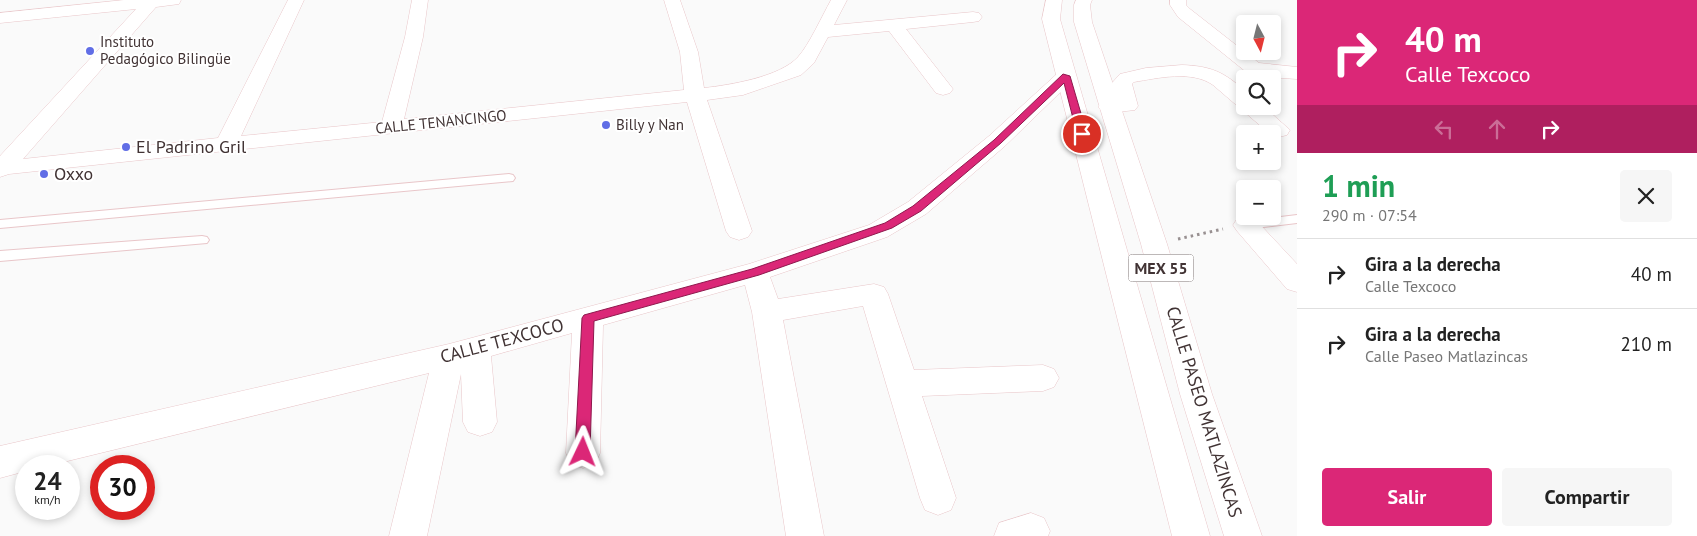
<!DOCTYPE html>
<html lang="es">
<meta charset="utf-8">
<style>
:root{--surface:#fff;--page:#f6f6f6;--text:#222;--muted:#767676;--line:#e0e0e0;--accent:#db2777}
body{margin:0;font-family:"PT Sans",sans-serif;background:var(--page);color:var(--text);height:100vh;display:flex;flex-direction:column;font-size:19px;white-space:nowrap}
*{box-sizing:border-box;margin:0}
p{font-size:16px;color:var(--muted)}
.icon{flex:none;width:28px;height:28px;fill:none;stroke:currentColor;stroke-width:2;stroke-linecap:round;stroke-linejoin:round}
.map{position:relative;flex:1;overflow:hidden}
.drawer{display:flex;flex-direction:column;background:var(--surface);width:400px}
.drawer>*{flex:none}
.top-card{background:#db2777;color:#fff;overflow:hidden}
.needle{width:32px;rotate:173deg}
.controls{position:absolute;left:1236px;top:15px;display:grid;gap:10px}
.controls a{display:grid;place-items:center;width:45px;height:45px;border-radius:5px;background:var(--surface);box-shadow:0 2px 8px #0003;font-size:25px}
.speed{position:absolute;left:15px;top:455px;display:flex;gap:10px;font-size:25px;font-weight:700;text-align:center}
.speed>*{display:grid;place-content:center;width:65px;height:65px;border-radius:50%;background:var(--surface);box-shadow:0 2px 8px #0003;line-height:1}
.speed small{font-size:12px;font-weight:400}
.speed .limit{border:8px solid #d22;background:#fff;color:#111}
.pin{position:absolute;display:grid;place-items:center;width:42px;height:42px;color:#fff;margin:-21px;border:2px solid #fff;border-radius:50%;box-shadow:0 1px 5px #0007}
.me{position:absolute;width:55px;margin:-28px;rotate:2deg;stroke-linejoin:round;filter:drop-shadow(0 0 4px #0008)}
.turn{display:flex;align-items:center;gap:18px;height:105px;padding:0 25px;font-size:22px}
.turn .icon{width:65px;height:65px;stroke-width:2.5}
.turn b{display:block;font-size:35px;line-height:42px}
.lanes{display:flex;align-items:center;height:48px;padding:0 25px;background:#0003;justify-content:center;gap:25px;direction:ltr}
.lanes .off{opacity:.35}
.round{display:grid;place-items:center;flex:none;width:52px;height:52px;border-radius:5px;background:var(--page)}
.summary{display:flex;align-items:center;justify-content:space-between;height:85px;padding:0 25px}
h1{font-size:30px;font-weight:800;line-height:38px;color:#1e9e55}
.action{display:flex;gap:10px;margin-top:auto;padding:10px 25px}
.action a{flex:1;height:58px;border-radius:5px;background:var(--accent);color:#fff;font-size:20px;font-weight:800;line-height:58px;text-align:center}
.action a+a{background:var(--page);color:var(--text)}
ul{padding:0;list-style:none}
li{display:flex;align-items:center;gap:15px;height:70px;padding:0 25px;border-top:1px solid var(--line)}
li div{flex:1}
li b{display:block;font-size:19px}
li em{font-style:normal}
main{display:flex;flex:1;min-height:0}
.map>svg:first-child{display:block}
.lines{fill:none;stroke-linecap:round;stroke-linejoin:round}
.service-casing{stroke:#e9c6c9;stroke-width:2}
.minor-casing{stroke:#e9c6c9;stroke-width:1}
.trunk-casing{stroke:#e9c6c9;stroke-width:1}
.path{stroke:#989091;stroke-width:3;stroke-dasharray:2.5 4;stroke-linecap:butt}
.service{fill:#fff;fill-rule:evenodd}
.minor{fill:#fff;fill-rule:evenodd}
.trunk{fill:#fff;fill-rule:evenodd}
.route{fill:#db2777;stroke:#8e194d}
.poi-dot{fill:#616ee6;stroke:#fff;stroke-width:2}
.labels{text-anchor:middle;stroke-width:4;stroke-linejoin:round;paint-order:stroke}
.far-poi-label{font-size:15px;fill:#413334;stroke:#fff;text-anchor:start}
.far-street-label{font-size:15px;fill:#413334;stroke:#fff}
.shield{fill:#fff;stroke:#7a7071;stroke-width:1}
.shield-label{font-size:16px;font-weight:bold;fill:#413334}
.poi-label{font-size:18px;fill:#413334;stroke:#fff;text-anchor:start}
.street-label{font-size:18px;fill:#413334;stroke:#fff}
</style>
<main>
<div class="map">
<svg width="1297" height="536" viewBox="0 0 1297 536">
<rect width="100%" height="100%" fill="#fafafa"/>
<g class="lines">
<g class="service-casing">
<g id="service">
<path d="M509,174L513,175L515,178L513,181L0,228V220Z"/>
<path d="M1297,215V223L1246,229L1240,225L1246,221Z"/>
<path d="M202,236L207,237L209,240L207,243L0,261V251Z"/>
</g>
</g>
<g class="minor-casing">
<g id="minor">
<path d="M124,0H181L179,4L156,7L23,159L218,138L288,0H304L241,136L382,122L405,37L412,0H428L423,37L404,119L684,90L680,52L664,0H680L698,52L704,88C730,85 780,77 798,57C809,45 822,16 831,0H847L834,25L973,12L979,13L982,17L979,21L973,22L906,29L953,89L950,93L943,95L936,93L889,31L828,37L814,63L801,75L743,95L707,100L752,231L748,237L739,240L730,237L726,231L687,102L9,174L0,177V156L136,9L0,23V13Z"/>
<path d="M1170,0H1186V5L1190,9L1259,63L1297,67V79L1266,77L1245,71L1178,17L1170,5Z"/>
<path d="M1182,65C1211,66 1224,72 1245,91V106H1263L1290,130L1287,135L1279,137L1270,134L1213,85C1192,70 1158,78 1134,82L1132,84L1138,106L1135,110L1109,113L1102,111L1098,107L1102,103L1116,100L1112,83L1120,74L1146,68Z"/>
<path d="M1066,70L1073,72L1076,76L1073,80L1005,146L926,214L887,237L770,277L778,299L874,284L884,287L888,294L914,370L1043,365L1054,369L1059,378L1054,387L1043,391L922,396L956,498L951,510L938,515L925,510L920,498L863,306L783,320L824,536H786L752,312L745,285L603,325L600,453L595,464L583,468L571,464L566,453L572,333L491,356L497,422L492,432L480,436L468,432L463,422L461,374L427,536H389L429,373L47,466H26V471L0,478V446L449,344L749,264L869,225L908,202L989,136L1059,72Z"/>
<path d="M1246,217L1255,219L1297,264V292L1287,289L1237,231L1233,225L1237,219Z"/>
<path d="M1031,513L1044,518L1050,531L1048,536H994L999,523Z"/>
</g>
</g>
<g class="trunk-casing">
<g id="trunk">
<path d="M1046,0H1062L1060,19L1210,536H1172L1042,19Z"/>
<path d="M1076,0H1092L1090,5L1092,22L1167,244L1212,394L1262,536H1224L1180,394L1141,244L1074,22V5Z"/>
</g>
</g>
<path class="path" d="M1178,239L1223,229"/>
<use href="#service" class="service"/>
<use href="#minor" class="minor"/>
<use href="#trunk" class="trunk"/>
</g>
<path class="route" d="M1063,74L1070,76L1087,134L1085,136H1079L1077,134L1064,83L1001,143L921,211L892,228L759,275L594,321L590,452L588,457L583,459L578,457L575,452L582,318L584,315L752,269L885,223L913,206L994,140Z"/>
<g class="poi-dot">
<circle cx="90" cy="51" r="5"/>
<circle cx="606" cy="125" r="5"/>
<circle cx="126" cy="147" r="5"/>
<circle cx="44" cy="174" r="5"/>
</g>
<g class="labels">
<g class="far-poi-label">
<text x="100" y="47">Instituto<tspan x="100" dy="17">Pedagógico Bilingüe</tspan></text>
<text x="616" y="130">Billy y Nan</text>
</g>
<g class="far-street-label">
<text transform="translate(441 122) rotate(-6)" y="5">CALLE TENANCINGO</text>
</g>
<rect class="shield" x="1128.5" y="254.5" width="65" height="27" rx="4"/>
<g class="shield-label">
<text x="1161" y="274">MEX 55</text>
</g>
<g class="poi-label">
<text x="136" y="153">El Padrino Gril</text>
<text x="54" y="180">Oxxo</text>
</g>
<g class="street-label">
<text transform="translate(502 341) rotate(-15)" y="6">CALLE TEXCOCO</text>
<text transform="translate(1204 412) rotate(73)" y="6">CALLE PASEO MATLAZINCAS</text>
</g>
</g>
</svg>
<div class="controls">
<a><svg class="needle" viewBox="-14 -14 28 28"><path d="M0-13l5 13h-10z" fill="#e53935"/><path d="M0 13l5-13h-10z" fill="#767676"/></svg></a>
<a><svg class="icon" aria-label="search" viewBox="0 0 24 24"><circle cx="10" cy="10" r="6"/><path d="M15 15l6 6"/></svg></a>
<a>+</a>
<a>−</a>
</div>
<div class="speed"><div>24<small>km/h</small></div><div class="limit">30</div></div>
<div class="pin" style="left:1082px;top:134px;background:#d93025"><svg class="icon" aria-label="arrive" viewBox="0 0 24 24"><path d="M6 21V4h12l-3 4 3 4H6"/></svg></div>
<svg class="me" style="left:583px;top:452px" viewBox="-20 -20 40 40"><path d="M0-17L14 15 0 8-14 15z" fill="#db2777" stroke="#fff" stroke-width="4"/></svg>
</div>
<section class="drawer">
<div class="top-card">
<div class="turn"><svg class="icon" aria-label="right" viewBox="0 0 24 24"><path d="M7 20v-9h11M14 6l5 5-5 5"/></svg><div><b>40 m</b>Calle Texcoco</div></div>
<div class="lanes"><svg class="icon off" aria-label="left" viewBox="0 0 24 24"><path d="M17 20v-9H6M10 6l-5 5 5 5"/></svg><svg class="icon off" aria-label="ahead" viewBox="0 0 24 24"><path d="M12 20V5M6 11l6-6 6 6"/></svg><svg class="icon" aria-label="right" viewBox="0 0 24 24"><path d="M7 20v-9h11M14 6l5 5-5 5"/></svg></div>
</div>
<div class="summary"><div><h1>1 min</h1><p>290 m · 07:54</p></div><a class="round"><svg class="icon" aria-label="close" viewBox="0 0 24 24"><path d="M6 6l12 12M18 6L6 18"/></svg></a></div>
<ul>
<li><svg class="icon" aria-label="right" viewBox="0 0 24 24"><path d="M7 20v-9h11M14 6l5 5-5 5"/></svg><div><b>Gira a la derecha</b><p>Calle Texcoco</p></div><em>40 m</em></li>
<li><svg class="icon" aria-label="right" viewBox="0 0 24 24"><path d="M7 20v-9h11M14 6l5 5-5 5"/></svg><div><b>Gira a la derecha</b><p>Calle Paseo Matlazincas</p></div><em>210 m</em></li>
</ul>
<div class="action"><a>Salir</a><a>Compartir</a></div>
</section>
</main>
